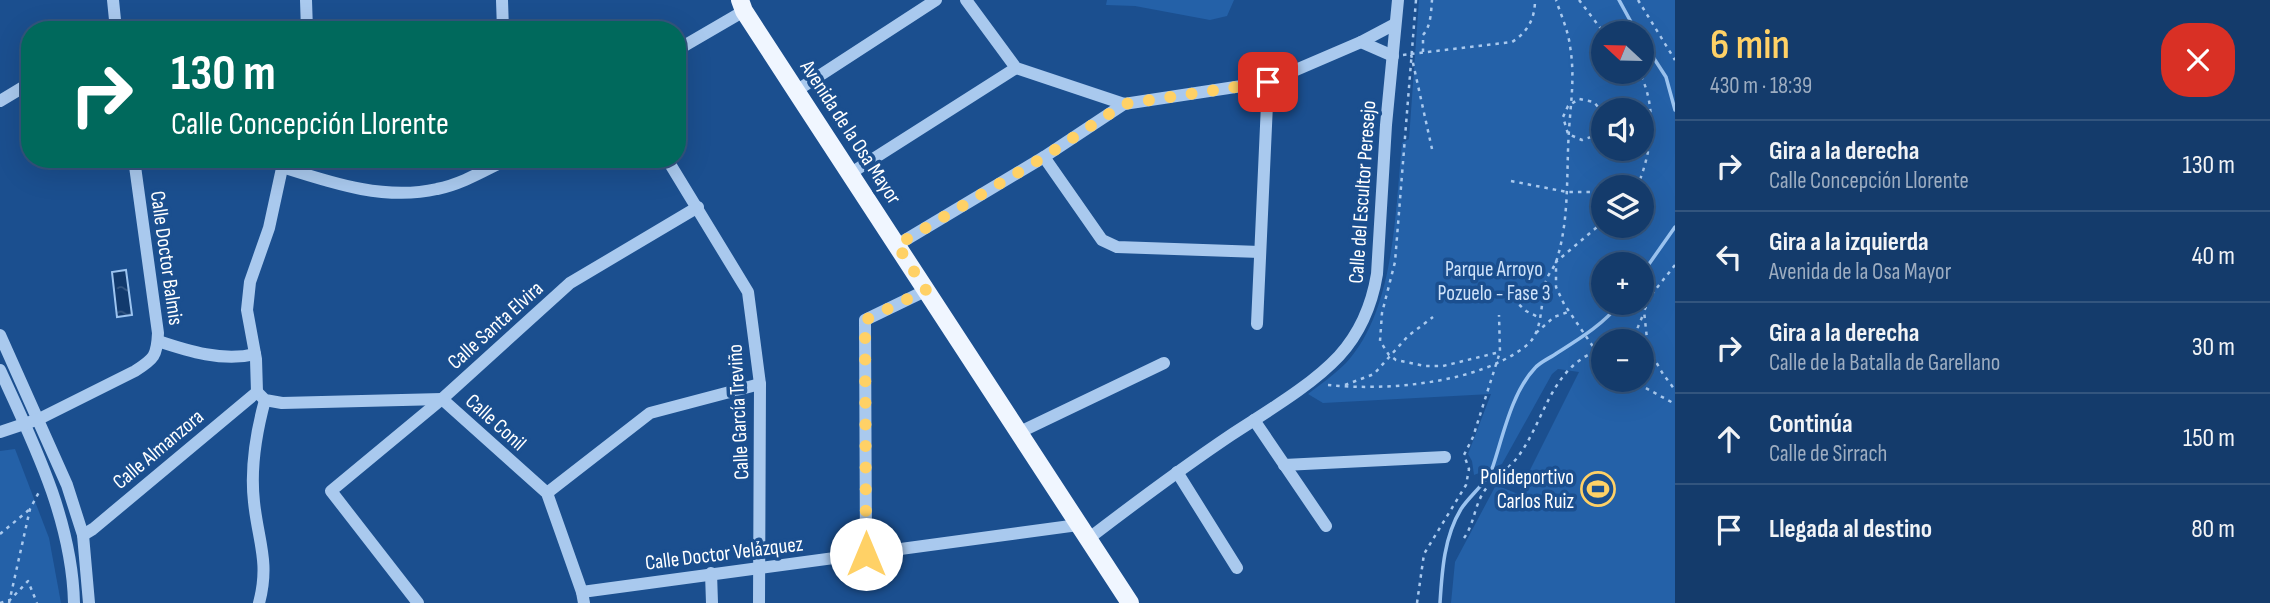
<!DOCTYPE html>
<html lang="es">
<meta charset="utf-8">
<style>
:root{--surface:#143b6b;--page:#214673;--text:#f1f3f6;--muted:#9dadc1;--line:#33557e;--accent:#ffd166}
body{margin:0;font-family:"Sofia Sans Condensed",sans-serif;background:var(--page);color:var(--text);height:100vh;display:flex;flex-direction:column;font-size:26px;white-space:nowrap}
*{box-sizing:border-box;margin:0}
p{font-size:23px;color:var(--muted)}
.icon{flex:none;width:38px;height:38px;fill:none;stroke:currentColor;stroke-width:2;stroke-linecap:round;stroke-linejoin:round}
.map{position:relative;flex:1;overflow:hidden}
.sheet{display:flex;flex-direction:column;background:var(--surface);width:595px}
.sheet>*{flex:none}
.banner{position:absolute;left:21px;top:21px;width:665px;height:147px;border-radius:28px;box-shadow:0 7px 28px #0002,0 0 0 2px var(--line);background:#00695c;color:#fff;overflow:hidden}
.needle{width:46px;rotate:292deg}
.fabs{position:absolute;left:1591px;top:21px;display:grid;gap:14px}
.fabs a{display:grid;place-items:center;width:63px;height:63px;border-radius:50%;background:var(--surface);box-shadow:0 7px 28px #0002,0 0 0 2px var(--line);font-size:35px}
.pin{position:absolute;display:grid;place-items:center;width:60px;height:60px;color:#fff;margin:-30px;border-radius:14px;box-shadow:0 4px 10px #0006}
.me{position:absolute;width:77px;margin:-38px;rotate:0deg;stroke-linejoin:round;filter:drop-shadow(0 0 5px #0008)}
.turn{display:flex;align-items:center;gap:24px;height:147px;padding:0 35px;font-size:32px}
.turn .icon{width:91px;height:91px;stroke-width:2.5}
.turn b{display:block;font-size:49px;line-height:60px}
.round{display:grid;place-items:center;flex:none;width:74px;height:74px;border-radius:28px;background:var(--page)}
.summary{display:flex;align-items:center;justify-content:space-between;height:119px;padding:0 35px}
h1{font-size:42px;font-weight:600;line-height:52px;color:var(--accent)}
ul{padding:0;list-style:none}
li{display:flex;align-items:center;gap:21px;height:91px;padding:0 35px;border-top:2px solid var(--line)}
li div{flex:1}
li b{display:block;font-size:26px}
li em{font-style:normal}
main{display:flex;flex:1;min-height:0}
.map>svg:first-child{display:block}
.green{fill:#2461a8;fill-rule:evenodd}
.water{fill:url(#water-ripples);stroke:#9cc4f0;stroke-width:2}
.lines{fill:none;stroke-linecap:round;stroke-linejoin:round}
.stream{stroke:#9cc4f0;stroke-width:3.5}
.path{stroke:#a9c9ee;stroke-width:2.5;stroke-dasharray:3.5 5;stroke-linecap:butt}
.minor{stroke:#a9c9ee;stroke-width:12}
.major{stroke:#f0f6ff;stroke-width:18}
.route{stroke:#ffd166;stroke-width:12;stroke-dasharray:0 21.6}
.labels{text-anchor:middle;stroke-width:7;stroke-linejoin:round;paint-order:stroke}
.street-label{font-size:21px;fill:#fff;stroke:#1b4f8f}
.park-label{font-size:21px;fill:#cfe3fa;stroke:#1b4f8f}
.poi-label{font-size:21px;fill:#fff;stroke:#1b4f8f;text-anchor:end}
</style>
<main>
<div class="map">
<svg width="1675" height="603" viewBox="0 0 1675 603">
<defs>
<pattern id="water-ripples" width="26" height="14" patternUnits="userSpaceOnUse" patternTransform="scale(1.75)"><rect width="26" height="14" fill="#123a6d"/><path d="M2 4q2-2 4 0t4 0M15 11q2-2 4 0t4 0" fill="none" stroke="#365883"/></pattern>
</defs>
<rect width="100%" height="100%" fill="#1b4f8f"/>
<g class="green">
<path d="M1107,0H1234L1227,16L1210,20L1135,6L1106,5Z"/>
<path d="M1419,0H1675V603H1451L1455,562L1496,485L1518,494L1579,372L1558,369L1552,374L1502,464L1474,475L1472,461L1468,454L1491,394L1323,403L1308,394C1321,384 1335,374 1346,363C1395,310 1395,212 1402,143L1409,139ZM1603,33H1642V72H1603ZM1603,110H1642V149H1603ZM1603,187H1642V226H1603ZM1603,264H1642V303H1603ZM1603,341H1642V380H1603Z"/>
<path d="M15,449L49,538L61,603H0V451Z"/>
</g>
<path class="water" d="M126,270L132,315L117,317L112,272Z"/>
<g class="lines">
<g class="stream">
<path d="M1619,0L1637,33"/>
<path d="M1642,40L1666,77L1675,110"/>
<path d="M1642,274L1675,227"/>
<path d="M1440,603C1442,571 1444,537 1461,509C1470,495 1488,482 1493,466C1503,436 1512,392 1535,368C1540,362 1550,358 1557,353C1579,339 1604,324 1620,303"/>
</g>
<g class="path">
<path d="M1416,0L1395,262L1382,313L1380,341L1389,355L1396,360L1425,366H1443L1500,352"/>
<path d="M1579,0L1604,33"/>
<path d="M1638,0L1675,60"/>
<path d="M1423,52V35C1431,26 1431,12 1432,0"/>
<path d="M1411,54L1512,42C1528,32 1535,18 1535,0"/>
<path d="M1403,55L1411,54L1432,149"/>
<path d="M1603,113L1594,102L1579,99L1568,106L1563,117L1568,134L1582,140L1597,135L1603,125"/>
<path d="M1511,181L1567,192H1603"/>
<path d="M1637,187C1652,152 1658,107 1639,72"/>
<path d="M1603,222L1556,262V287L1564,304L1596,351H1603"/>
<path d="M1675,265L1652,294L1644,311L1648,348L1663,374L1675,390"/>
<path d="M1513,299L1526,311L1540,318"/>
<path d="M1536,333L1554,317L1568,312"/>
<path d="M1627,341L1635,334L1643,315"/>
<path d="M1631,380L1675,404"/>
<path d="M1328,385C1386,391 1479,384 1527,345C1544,331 1540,301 1546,281C1548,274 1554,268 1556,262C1570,220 1566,173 1569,130C1571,100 1575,76 1570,46C1568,30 1561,15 1556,0"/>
<path d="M1345,385L1374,374L1408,336L1433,317"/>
<path d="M0,534L30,509"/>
<path d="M1464,538C1474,524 1474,508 1483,493C1491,479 1507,471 1517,458C1545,421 1549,371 1596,351L1603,357"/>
<path d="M0,603L10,600L28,581L37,603"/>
<path d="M9,603L30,509L39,492"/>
<path d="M1417,603L1424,554L1466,485L1469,469L1464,455L1473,437L1500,352L1499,315"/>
</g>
<g class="minor">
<path d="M113,0L116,30"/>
<path d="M306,0L307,30"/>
<path d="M502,0L503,30"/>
<path d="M966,0L1016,68L1124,104L1268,82L1361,42L1395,24"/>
<path d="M1361,42L1393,56"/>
<path d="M677,50L744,11"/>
<path d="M796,91L936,0"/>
<path d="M0,101L30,83"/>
<path d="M1044,157L1102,240L1117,247L1260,252"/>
<path d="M667,159L748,292L760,384L759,603"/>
<path d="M282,167C332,183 385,201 437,189C462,184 485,170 508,159"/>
<path d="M851,173L1016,68"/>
<path d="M897,245L1044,157L1124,104"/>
<path d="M1257,324L1268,82"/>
<path d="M0,335L67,485L83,535L89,603"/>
<path d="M158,341C188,351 223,362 255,354"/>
<path d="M0,370C34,444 72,520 74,603"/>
<path d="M257,392L265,400L282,403L442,399L547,493L582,592L584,603"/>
<path d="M257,392L256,359L247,310L250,282L269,228L284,159"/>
<path d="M1254,420L1326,526"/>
<path d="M0,432L39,419L135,371C154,359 157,356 158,333L134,159"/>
<path d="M1020,432L1164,363"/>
<path d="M1284,465L1445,457"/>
<path d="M1177,472L1237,568"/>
<path d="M547,493L650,413L760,384"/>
<path d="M83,535L93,529L257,392"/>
<path d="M1088,539C1135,503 1182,468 1231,435C1266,412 1311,386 1339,356C1360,333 1372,304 1377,274L1386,125L1398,0"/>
<path d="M866,554L865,320L927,290"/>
<path d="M711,573L712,603"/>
<path d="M582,592L1078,525"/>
<path d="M259,603C270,562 258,541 254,502C250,467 256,433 265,400"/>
<path d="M418,603L331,491L442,399L570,283L698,207"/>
</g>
<path class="major" d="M740,0L744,11L796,91L1130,603"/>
</g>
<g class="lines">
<path class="route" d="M866,554L865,320L926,290L897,245L1044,157L1124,104L1268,82"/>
</g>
<defs>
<g id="stadium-ring" transform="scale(1.75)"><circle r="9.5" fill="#1b4f8f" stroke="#ffd166" stroke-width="1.5"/><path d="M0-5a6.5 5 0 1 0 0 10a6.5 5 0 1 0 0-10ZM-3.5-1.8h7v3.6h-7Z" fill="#ffd166"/></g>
</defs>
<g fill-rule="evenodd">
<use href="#stadium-ring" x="1598" y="489"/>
</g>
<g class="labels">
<g class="street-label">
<text transform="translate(851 132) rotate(57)" y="7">Avenida de la Osa Mayor</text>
<text transform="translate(1362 192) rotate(-86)" y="7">Calle del Escultor Peresejo</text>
<text transform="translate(167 258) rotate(82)" y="7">Calle Doctor Balmis</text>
<text transform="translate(495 325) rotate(-42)" y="7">Calle Santa Elvira</text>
<text transform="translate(738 412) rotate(-93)" y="7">Calle García Treviño</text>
<text transform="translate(496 422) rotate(42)" y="7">Calle Conil</text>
<text transform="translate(158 449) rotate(-40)" y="7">Calle Almanzora</text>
<text transform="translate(724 553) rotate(-7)" y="7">Calle Doctor Velázquez</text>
</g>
<g class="park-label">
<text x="1494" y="276">Parque Arroyo<tspan x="1494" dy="24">Pozuelo - Fase 3</tspan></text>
</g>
<g class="poi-label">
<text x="1574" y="484">Polideportivo<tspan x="1574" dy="24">Carlos Ruiz</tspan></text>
</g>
</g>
</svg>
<div class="fabs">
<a><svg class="needle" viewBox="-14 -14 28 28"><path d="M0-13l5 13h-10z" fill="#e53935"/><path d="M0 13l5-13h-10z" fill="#9dadc1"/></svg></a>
<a><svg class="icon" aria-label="sound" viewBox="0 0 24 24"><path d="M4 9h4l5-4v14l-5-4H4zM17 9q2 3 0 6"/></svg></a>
<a><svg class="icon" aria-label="layers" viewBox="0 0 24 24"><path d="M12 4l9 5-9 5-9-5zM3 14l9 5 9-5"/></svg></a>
<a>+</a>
<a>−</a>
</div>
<div class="pin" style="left:1268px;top:82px;background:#d93025"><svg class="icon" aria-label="arrive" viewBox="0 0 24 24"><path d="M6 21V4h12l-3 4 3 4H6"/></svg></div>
<svg class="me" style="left:866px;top:554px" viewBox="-20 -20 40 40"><circle r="19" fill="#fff"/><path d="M0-13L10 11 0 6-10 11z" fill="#ffd166"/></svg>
<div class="banner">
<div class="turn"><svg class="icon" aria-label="right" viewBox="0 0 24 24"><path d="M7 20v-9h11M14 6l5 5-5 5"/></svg><div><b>130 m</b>Calle Concepción Llorente</div></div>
</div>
</div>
<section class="sheet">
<div class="summary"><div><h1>6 min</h1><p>430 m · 18:39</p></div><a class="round" style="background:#d93025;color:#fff"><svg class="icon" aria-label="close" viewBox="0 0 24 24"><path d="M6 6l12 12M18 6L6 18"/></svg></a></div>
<ul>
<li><svg class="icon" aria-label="right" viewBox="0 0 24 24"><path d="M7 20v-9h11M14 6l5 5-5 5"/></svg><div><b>Gira a la derecha</b><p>Calle Concepción Llorente</p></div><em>130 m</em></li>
<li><svg class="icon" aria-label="left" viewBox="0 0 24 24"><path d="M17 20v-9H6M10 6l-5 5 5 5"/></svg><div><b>Gira a la izquierda</b><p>Avenida de la Osa Mayor</p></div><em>40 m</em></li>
<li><svg class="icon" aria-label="right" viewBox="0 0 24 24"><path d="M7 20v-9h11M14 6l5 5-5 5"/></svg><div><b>Gira a la derecha</b><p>Calle de la Batalla de Garellano</p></div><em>30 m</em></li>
<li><svg class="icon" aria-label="ahead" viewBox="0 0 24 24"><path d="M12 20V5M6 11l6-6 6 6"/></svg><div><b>Continúa</b><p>Calle de Sirrach</p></div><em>150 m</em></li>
<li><svg class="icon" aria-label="arrive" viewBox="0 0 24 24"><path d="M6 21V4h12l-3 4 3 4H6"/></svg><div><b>Llegada al destino</b></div><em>80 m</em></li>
</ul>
</section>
</main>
